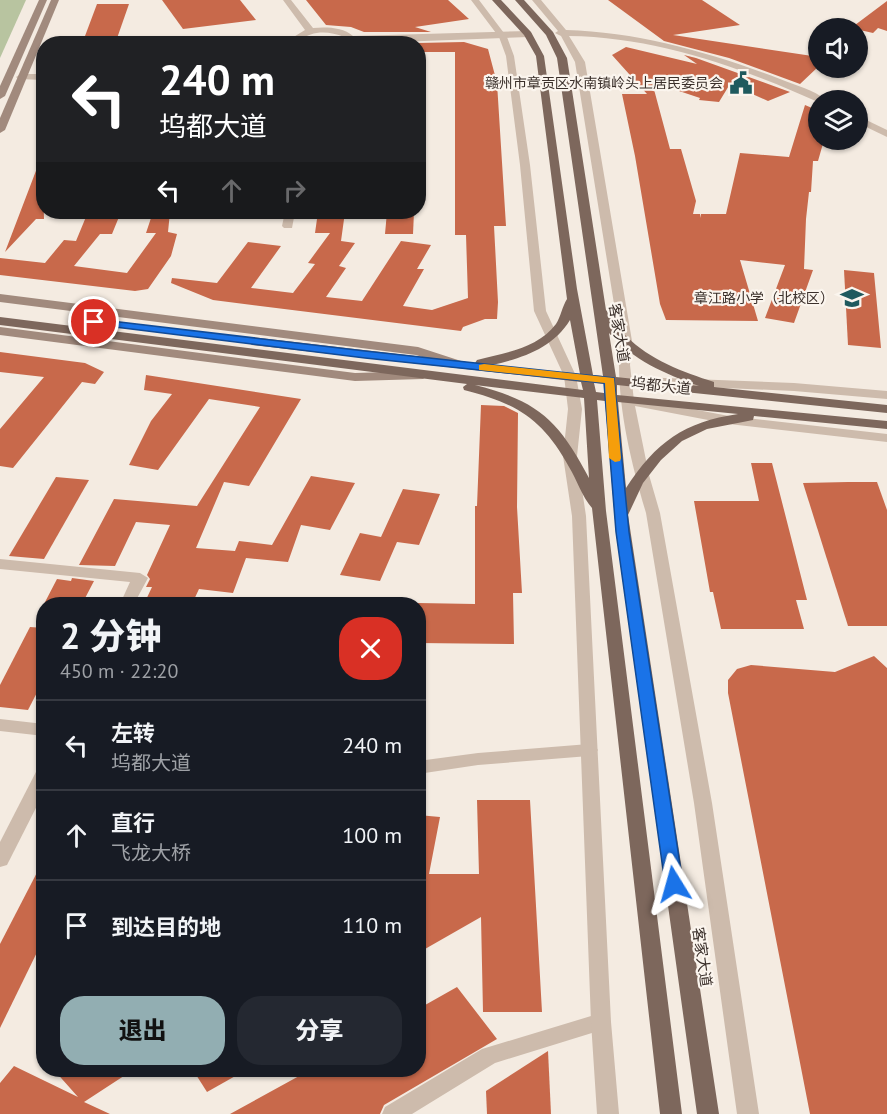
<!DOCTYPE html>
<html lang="zh">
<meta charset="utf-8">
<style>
:root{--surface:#171b24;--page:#242831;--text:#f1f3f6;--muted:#9ea1a6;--line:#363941;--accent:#92aeb2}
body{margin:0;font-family:"PT Sans","Noto Sans SC",sans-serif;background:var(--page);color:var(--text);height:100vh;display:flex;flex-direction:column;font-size:22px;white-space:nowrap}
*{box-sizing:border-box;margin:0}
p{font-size:20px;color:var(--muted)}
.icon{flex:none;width:33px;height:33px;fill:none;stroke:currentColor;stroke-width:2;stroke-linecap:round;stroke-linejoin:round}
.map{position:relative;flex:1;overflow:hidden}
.sheet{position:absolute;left:36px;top:597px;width:390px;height:480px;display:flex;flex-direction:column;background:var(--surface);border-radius:24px;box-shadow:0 2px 4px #0004}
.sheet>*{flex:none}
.banner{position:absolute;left:36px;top:36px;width:390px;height:183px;border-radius:24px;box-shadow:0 2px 4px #0004;background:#202124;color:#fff;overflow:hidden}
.tools{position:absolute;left:808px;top:18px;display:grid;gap:12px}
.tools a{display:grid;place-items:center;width:60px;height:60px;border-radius:50%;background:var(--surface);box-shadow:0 2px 4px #0004;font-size:30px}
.pin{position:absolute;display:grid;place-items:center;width:51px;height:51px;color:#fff;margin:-26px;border:3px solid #fff;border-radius:50%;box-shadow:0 2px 6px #0007}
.me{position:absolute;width:66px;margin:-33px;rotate:352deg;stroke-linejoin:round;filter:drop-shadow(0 0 4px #0008)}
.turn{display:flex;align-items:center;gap:21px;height:126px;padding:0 24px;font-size:27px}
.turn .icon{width:78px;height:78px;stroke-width:2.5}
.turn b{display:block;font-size:42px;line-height:51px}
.lanes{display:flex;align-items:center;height:57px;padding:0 24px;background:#0003;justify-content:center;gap:30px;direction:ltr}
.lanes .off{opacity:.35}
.round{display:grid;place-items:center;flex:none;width:63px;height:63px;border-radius:24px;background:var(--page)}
.head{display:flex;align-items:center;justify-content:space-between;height:102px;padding:0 24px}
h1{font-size:36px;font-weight:800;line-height:45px}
.button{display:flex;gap:12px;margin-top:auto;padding:12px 24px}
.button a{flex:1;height:69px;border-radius:24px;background:var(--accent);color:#111;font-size:24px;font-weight:800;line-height:69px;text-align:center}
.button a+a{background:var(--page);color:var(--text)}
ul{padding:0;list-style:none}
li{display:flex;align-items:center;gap:18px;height:90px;padding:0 24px;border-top:2px solid var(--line)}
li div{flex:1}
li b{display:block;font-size:22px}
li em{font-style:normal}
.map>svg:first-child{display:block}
.green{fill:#b8c4a0}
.building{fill:#c8694b}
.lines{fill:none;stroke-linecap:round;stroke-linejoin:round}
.minor{fill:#cdbbac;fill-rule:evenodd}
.tertiary{fill:#cdbbac;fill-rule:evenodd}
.secondary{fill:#a18a7d;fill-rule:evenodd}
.primary{fill:#7d675c;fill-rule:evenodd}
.route{fill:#1a73e8;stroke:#114b97;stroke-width:1.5}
.slow{fill:#f59e0b}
.labels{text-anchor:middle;stroke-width:4.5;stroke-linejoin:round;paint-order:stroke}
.far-poi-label{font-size:14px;fill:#3b302b;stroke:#fbf5ee;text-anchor:end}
.street-label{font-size:15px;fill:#3b302b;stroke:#fbf5ee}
</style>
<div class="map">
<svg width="887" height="1114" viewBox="0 0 887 1114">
<rect width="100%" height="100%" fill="#f4ebe1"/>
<path class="green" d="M0,0H26L0,58Z"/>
<g class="building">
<path d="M162,0H240L256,20L183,29Z"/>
<path d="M306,0H448L469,19L415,27L431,32H364L351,27L326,25Z"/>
<path d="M608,0H702L740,25L673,35L819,57V66L800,84L729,58L664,41Z"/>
<path d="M887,1V31L878,28L873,33L851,28Z"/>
<path d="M97,4H129L115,44H82Z"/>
<path d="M464,42L488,49L497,83L506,226H494L498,302L497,319H485L463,327L461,331L213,300L171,283L172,278L217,283L248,242L281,246L251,288L293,293L315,264L308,263L330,233H315L318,212H345L341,241L355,243L339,266L346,268L326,297L362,301L401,241L431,245L417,269H424L403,306L432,310L468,298L466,235H455V52H418V43Z"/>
<path d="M626,47L697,64L684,55L696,58L790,92L768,101L730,84L719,102L699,100L700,98L652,82L670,149H681L696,201L693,214H700L701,218V214H726L740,153L789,157L805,105L819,111V140H824L818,161H813L811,192H809L806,219L804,269L813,270L794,323L765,318L785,265L740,260L758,321L666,320L660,304L635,156L622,94H647L612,55Z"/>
<path d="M42,155L44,219H36L5,252Z"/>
<path d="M88,212H121L112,234H100L74,266L127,273L156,233H146L153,212H170L168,232L177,234L171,256L148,289L135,291L0,275V258L45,263L64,240L76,241Z"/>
<path d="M387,212H414L413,234H385Z"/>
<path d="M844,270L874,273L881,348L848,345Z"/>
<path d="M0,352L85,363L104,372L95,384L82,382L13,468L0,466V429L44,377L0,372Z"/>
<path d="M146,375L301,399L249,486L224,482L196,548L235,551L239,541L272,545L311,476L355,483L330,530L301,525L288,562L246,558L233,593L199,589L192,604H144L152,587H146L150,579L147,575L170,525L136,522L115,566L79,565L114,499L197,506L260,407L209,399L158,470L129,465L151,421L172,394L144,390Z"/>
<path d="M481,405L504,406L518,413L517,507L522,593H513L514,644L418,643V603L475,604V506H477Z"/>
<path d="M751,463H772L807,600H796L804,629H721L713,592H710L694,501H759Z"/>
<path d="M56,477L89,480L44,559L9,556Z"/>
<path d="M848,482H877L887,510V626H848L803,483Z"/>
<path d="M403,489L440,494L419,545L397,542L380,581L340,575L360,533L381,537Z"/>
<path d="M72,578L94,581L82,604H44L57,579L71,581Z"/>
<path d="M30,627L44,628V679L28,710L0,707V685Z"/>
<path d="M874,656L887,668V1114H810L728,693V680L737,669L751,665L835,672Z"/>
<path d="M477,800H530L542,1012H483L481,917L418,953V815L440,817L429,874H479Z"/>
<path d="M44,859V938L0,1028V944Z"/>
<path d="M457,987L497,1039L384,1105L380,1114H230L310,1070H418V1009Z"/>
<path d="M548,1051L551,1114H487L486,1091Z"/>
<path d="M14,1066L78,1097L54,1070H133L84,1102L110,1114H0V1083Z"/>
<path d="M193,1070H246L207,1092Z"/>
</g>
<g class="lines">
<g class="minor">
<path d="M283,0H291L313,28C326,27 343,27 353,36L528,31L532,34L528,37L345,44L346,40L344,37C329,31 312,30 300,41V44H291L292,38L305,30Z"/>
<path d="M21,74H44V80L18,79L16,77Z"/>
<path d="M285,212H295L292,228H284L282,226Z"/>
<path d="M0,559L140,573L148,578L134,604H120L130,582L0,569Z"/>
<path d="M0,719L44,724V736L0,731Z"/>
<path d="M589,744L595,746L598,750L595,754L589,756L478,765L418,774V761L478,753Z"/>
<path d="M44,767V792L7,865L0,867V842L38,768Z"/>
<path d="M601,1013L608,1016L611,1022L608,1028L495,1063L412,1114H382L385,1107L482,1049Z"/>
</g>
<g class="tertiary">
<path d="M471,0H479L507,37L514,56L530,165L546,311L576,376L582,409L577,456L586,516L611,1022L619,1114H597L591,1022L572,516L563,456L568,409L564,376L534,311L520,165L506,56L499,37Z"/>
<path d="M532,0H541L566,30C639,32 712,53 780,79C795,85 814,90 826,100L818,102C740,67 655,37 569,36L585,62L632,341L630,365L634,401L639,399L729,416L887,434V442L729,424L635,406L649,475L660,513L712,803L759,1114H737L694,803L646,513C630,458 615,399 620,341L575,62L561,36L555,33L558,31Z"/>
<path d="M858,116L887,130V137L858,123Z"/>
<path d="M639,377L794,383L887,391V399L794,391L634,384L633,381Z"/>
</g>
<g class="secondary">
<path d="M39,0H47L5,96L0,99V86Z"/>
<path d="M51,0H59L5,130L0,133V118Z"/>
<path d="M0,294L418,347L461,361L463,364L457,368L416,355L0,302Z"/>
<path d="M0,327L355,373L423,371L429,375L423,379L355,381L0,335Z"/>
</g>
<path class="primary" d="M492,0H501L531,32L544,56L577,289L593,375L603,376L557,58L546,35L515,0H524L553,32L567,58L606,310C613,318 618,329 626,336C650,360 683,372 714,382V387L887,405V413L617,385V395L887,421V429L754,416L753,420L707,429L682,441L661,460L643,483L628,515L719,1114H697L616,532L605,401L597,400L606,511L682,1114H660L592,508C582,497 577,480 569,467C543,419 516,403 464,390L463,387L467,384L0,325V317L583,390L581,382L252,345L246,341L252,337L475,363L477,360C504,353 537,349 556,324C561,316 562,307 567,299L536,56L524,35ZM570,320L580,374L492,365C523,358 553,348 570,320ZM609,333C633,360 665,374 699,386L616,377ZM594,383L604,384V393L596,392ZM475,385L584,398L589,478C559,421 539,401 475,385ZM618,402L738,414C684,422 656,442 626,488Z"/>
</g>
<path class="route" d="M94,319L365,351L614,378L629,532L683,884L680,889L674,891L668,889L665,884L616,532L604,383L365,358L91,324L89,322Z"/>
<path class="slow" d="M484,364L614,378L621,458L620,461L615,462L609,458L605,383L479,370V365Z"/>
<defs>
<g id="civic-bare" transform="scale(1.8)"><path d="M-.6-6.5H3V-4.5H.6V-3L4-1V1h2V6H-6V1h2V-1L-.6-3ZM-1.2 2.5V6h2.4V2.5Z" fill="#1f5a5e" stroke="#fbf5ee" stroke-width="2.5" paint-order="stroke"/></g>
<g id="school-bare" transform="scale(1.8)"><path d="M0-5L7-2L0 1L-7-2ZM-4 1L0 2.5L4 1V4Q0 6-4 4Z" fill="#1f5a5e" stroke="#fbf5ee" stroke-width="2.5" paint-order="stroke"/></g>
</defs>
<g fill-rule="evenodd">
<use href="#civic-bare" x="741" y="83"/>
<use href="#school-bare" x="852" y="298"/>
</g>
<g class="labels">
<g class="far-poi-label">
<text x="723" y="88">赣州市章贡区水南镇岭头上居民委员会</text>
<text x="834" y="303">章江路小学（北校区）</text>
</g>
<g class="street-label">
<text transform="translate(619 333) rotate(81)" y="5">客家大道</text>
<text transform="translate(661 386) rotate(6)" y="5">坞都大道</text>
<text transform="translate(702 957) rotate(82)" y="5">客家大道</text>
</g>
</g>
</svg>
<div class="tools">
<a><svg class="icon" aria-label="sound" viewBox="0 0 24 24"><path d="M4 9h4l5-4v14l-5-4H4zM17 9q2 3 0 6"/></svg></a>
<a><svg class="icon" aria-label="layers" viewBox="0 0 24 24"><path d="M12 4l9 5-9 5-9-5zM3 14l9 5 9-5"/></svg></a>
</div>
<div class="pin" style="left:94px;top:322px;background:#d93025"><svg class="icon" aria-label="arrive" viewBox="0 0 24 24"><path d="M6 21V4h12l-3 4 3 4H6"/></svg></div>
<svg class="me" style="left:674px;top:884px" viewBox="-20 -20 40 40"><path d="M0-17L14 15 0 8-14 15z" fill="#1a73e8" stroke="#fff" stroke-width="4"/></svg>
<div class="banner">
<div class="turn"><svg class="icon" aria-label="left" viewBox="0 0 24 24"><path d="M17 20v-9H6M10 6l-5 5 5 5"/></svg><div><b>240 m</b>坞都大道</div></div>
<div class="lanes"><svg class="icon" aria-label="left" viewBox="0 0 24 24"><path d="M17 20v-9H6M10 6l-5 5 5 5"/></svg><svg class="icon off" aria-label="ahead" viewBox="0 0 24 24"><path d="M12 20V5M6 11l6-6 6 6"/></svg><svg class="icon off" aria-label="right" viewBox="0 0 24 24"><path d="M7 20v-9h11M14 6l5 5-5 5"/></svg></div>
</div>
<section class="sheet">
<div class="head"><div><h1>2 分钟</h1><p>450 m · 22:20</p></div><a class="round" style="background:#d93025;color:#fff"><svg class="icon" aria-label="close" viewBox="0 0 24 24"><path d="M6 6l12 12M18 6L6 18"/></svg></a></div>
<ul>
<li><svg class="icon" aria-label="left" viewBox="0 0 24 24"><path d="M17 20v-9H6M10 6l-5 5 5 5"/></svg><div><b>左转</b><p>坞都大道</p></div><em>240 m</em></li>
<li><svg class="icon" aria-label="ahead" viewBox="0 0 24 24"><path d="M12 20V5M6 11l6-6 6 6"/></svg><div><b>直行</b><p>飞龙大桥</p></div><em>100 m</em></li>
<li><svg class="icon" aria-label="arrive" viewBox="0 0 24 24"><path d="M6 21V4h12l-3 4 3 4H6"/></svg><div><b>到达目的地</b></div><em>110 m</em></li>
</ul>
<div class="button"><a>退出</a><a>分享</a></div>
</section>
</div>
